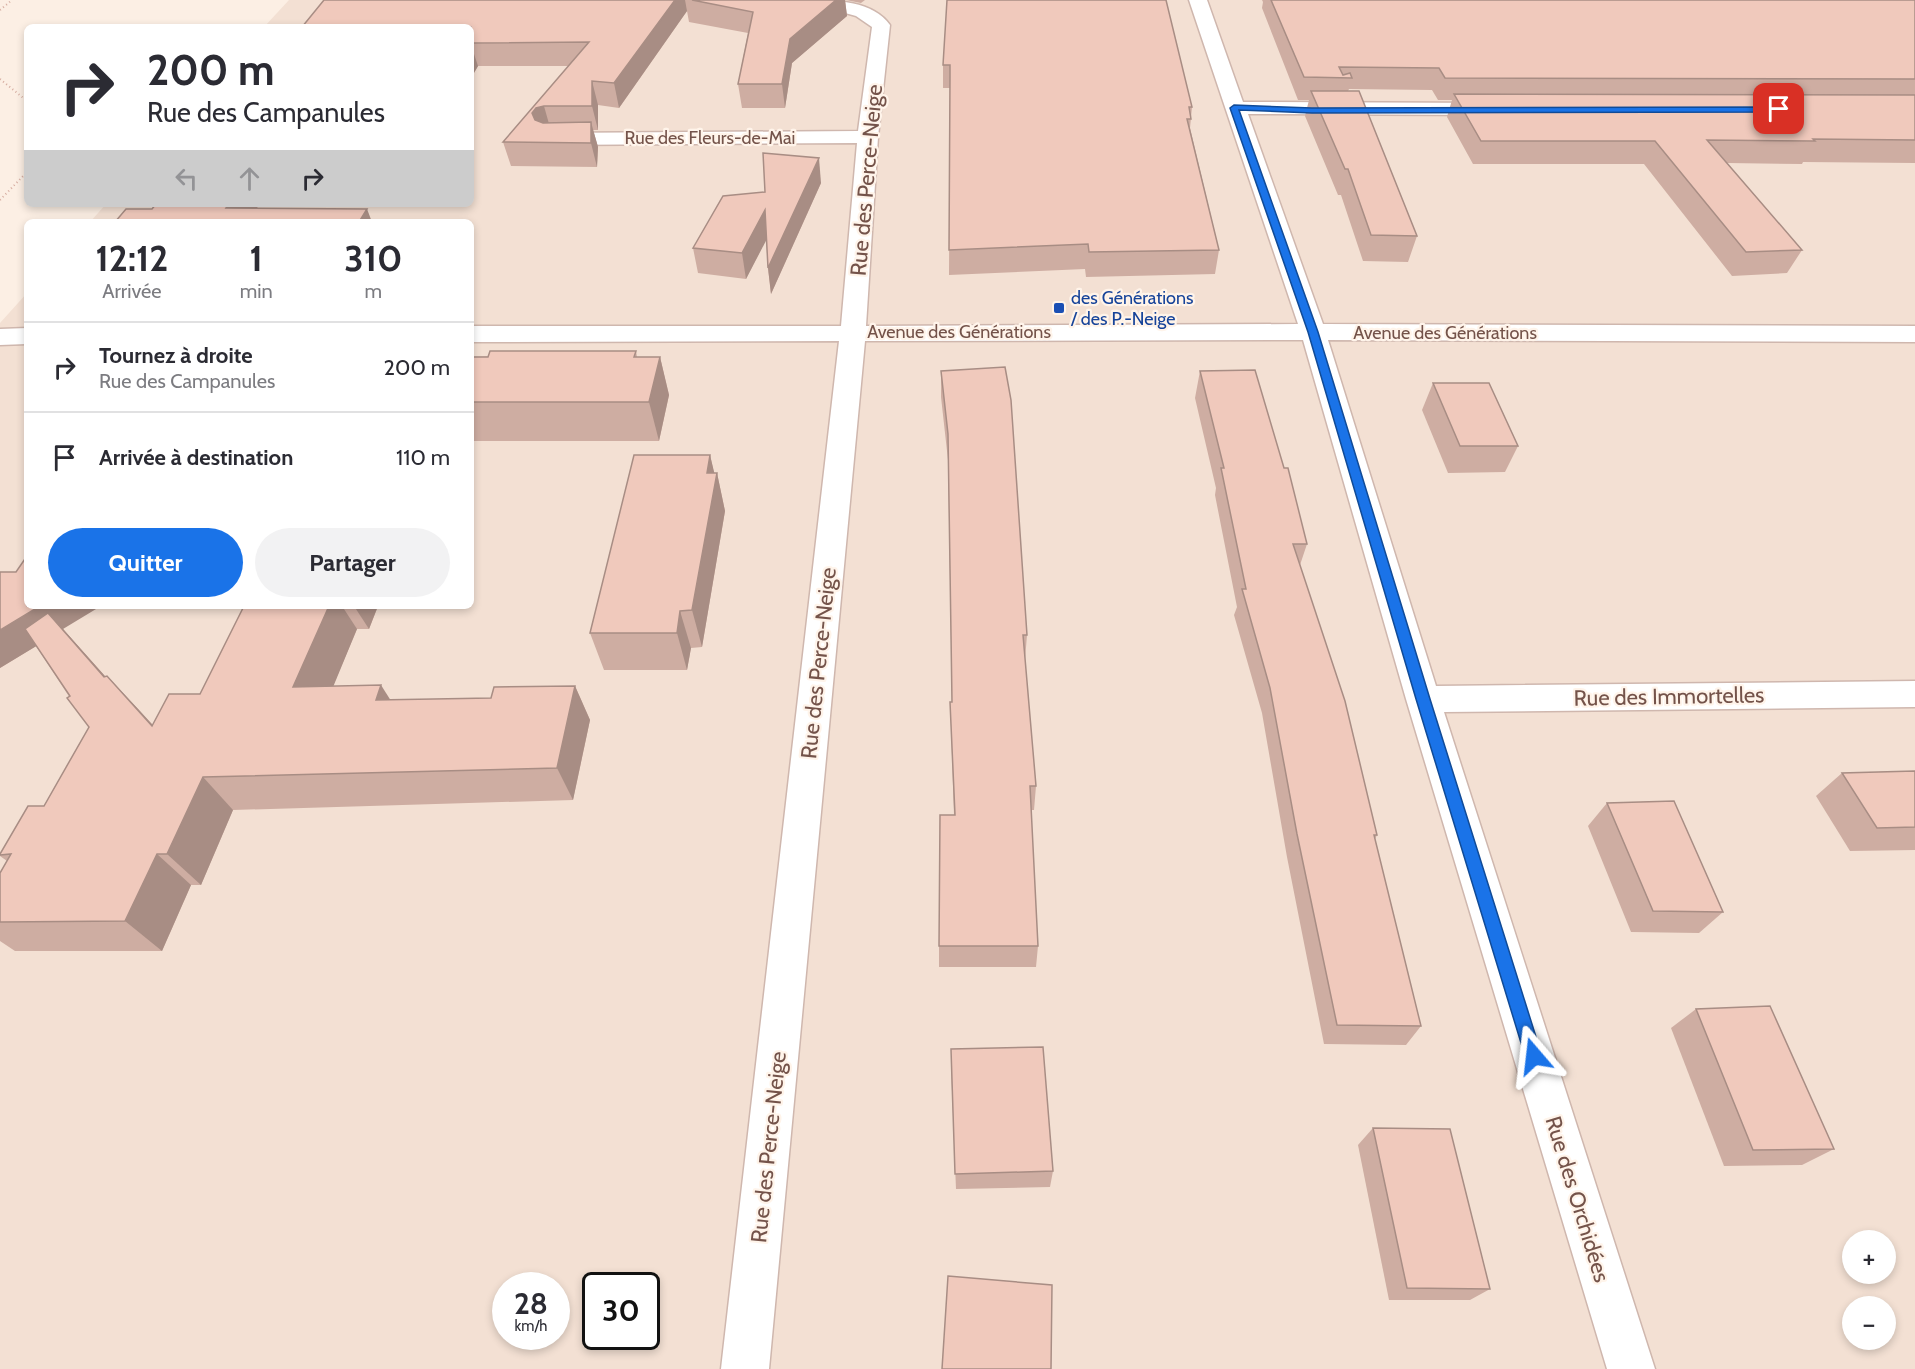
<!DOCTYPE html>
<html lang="fr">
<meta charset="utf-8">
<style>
:root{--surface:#fff;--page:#f2f2f3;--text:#2b2b33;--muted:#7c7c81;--line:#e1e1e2;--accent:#1a73e8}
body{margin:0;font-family:Cabin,sans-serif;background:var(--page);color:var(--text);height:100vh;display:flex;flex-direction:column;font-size:22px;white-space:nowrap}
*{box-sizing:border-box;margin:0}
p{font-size:20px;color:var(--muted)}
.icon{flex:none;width:33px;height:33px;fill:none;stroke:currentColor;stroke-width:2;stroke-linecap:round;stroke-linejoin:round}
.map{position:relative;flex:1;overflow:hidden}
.details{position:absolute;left:24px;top:219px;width:450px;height:390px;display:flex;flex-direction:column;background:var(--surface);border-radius:9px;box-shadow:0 3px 9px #0003}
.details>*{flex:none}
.hud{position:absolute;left:24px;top:24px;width:450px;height:183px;border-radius:9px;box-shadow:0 3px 9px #0003;background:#fff;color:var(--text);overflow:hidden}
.fabs{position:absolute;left:1842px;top:1230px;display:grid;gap:12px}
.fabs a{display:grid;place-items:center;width:54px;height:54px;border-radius:50%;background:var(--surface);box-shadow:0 3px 9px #0003;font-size:30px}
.speed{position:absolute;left:492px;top:1272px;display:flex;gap:12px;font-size:30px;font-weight:700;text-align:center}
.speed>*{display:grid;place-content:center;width:78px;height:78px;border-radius:50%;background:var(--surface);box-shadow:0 3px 9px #0003;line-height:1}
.speed small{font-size:15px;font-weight:400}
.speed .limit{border:3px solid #111;border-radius:9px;background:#fff;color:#111}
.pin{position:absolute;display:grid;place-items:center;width:51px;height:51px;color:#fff;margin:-26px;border-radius:12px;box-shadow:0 3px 9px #0006}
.me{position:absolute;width:66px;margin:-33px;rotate:343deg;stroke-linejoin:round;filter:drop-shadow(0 0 4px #0008)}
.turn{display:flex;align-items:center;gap:21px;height:126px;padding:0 24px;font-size:27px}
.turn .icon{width:78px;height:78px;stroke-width:2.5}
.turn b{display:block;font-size:42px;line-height:51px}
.lanes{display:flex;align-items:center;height:57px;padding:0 24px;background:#0003;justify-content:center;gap:30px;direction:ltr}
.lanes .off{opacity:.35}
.eta{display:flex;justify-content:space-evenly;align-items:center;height:102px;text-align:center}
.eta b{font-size:36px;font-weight:700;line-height:42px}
.button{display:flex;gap:12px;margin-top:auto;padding:12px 24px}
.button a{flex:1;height:69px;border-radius:36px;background:var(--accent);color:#fff;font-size:24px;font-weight:700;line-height:69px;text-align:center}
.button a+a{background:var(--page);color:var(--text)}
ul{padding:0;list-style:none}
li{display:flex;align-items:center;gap:18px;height:90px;padding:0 24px;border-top:2px solid var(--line)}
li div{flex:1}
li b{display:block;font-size:22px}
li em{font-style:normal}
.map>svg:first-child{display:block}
.residential{fill:#f3e0d3;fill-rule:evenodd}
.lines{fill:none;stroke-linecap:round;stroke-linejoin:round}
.street-casing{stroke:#cfb7ae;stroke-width:3}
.path{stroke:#d5aca0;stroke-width:2;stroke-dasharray:1 3;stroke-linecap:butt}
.street{fill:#fff;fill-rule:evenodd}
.wall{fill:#ceada2}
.shaded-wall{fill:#a88d84}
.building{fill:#f0c9bc;stroke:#a88d84;stroke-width:1.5}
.route{fill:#1a73e8;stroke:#114b97;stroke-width:1.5}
.transit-dot{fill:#1a4fb4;stroke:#fff4ea;stroke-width:2}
.labels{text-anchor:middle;stroke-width:4.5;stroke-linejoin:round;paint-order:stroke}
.far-street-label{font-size:18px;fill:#74534a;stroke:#fff4ea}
.far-transit-label{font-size:18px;fill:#164399;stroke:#fff4ea;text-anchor:start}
.street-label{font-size:22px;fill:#74534a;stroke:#fff4ea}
</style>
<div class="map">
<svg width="1915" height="1369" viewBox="0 0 1915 1369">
<rect width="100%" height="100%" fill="#fcefe4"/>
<path class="residential" d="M289,0H1915V1369H0V323L27,293V606H471V222H90L106,204H471V27H264ZM1852,1240H1886V1274H1852ZM506,1286H556V1336H506ZM596,1286H646V1336H596ZM1852,1306H1886V1340H1852Z"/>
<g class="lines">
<g class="street-casing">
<g id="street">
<path d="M810,0C836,0 873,1 890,25L878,137L866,326L1298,324L1189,0H1207L1243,102L1493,103L1500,105L1503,109L1500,113L1493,115L1248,114L1323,324L1915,326V342L1328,340L1436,686L1915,681V707L1444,712L1655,1369H1607L1406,699L1303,340L865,341L769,1369H721L839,341L471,342V326H841L857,143L552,145L545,143L542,139L545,135L552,133L858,131L872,27L856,16L813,4Z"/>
<path d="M27,328V344L0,345V329Z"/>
</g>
</g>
<g class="path">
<path d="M0,10L12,0"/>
<path d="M0,79L27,101"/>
<path d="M0,200L27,172"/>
</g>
<use href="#street" class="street"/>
</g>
<g class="wall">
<path d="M324,0H845L847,16L792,63L785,108H742L738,84L748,33L689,22L687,11L619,108L598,105V130H593L598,147L597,167L511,166L503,142L568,66H478L471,78V27Z"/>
<path d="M846,0H865L861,3Z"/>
<path d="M947,0L1192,107L1190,128L1219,250L1215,274L1086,277L1085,269L949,275L950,95V88H943V65Z"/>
<path d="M1262,0H1915V163L1803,162L1802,164L1727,163L1802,250L1787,273L1732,276L1644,164H1473L1447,117L1452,100H1438L1432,90L1349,89L1348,91L1417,236L1408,262L1363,261L1341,195H1338L1305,116L1309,100H1298L1262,8L1263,2Z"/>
<path d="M821,183L771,294L768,268L766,239L746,279L698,273L693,248L765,192Z"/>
<path d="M636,351L637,357H660L669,395L659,441H471V357Z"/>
<path d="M941,371L1027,635L1025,660L1036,786L1034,810H1031L1038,946L1036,967H939V946L954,815L951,727L950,702H952L948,460L941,397Z"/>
<path d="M1200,371L1307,544L1300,565L1377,835L1375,839L1421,1026L1406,1045L1324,1044L1287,857L1262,713L1234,615L1237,607L1215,495L1216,488L1195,398Z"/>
<path d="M1433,383L1518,446L1505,472L1448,473L1422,410Z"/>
<path d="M710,455L714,473H717L725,511L702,647L691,648L687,670H604L590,633Z"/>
<path d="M16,572L63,629L105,676H107L153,725L200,694L244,606H378L369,629H357L333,686L390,700L491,698L575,686L590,720L573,800L233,810L201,885H191L162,951H15L0,941V873L7,861L0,856V854L44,806L89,727L36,646L0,668Z"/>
<path d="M1915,771V850L1850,851L1816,796L1842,773Z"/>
<path d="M1607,803L1723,912L1699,933L1631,932L1588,826Z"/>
<path d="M1696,1009L1834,1149L1802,1165L1724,1166L1671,1028Z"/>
<path d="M951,1067L1053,1171L1050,1187L956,1189Z"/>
<path d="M1373,1128L1490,1289L1470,1300H1389L1358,1145Z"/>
</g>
<g class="shaded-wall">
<path d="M675,0H685L687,11L619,108L614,83Z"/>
<path d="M836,0H845L847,16L792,63L785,108L782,84L790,39Z"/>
<path d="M471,45L478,66L471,78Z"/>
<path d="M592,81L598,105V130L592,106Z"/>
<path d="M544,106L551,131L539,138L532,113L536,108Z"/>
<path d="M591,122L598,147L597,167L591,143Z"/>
<path d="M819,158L821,183L771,294L768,268Z"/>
<path d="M229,204H260L247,222L226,208Z"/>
<path d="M367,209L372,222H359Z"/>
<path d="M765,210L769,235L746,279L742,253Z"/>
<path d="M660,357L669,395L659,441L649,402Z"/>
<path d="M710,455L716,480L717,473L725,511L702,647L692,610L707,473Z"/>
<path d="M40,606H101L63,629L136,711L104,677L63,630L0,668V630Z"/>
<path d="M329,606H342L357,629L319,721L293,687Z"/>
<path d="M354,606H378L369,629Z"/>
<path d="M680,611L691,648L687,670L677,633Z"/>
<path d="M107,676L139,710L184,760L152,726Z"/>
<path d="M381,685L403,720L376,700Z"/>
<path d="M575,686L590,720L573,800L557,768Z"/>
<path d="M203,777L233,810L201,885L167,854Z"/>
<path d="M157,854L191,885L162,951L125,921Z"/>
</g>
<g class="building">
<path d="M324,0H675L614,83L592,81V106H544L536,108L532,113L535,120L543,123L591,122V143L503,142L589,42L471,43V27H302Z"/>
<path d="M692,0H836L790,39L782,84H738L753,12Z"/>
<path d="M947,0H1166L1192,107H1189L1191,119H1187L1219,250L1089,252L1088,244L949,250L950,76V65H943Z"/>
<path d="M1271,0H1915V79L1445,78L1439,68L1339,67L1343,75L1350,73L1352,78L1304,77Z"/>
<path d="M1311,91H1359L1417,236L1371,235L1348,169H1345Z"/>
<path d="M1454,94L1915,95V140L1813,139L1815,141L1707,140L1802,250L1746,252L1655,141H1481Z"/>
<path d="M763,153L819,158L768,268L765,210L742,253L693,248L723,196L765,192Z"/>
<path d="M156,204H229L226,208L367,209L359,222H115L126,209H152Z"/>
<path d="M490,351H636L634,357H660L649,402H471V357H488Z"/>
<path d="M1005,367L1011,400L1027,635H1023L1036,786H1030L1038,946H939L940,815H955L950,702H952L948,434L941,371Z"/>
<path d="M1255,370L1284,468H1288L1307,544H1293L1345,701L1377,835H1374L1421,1026L1337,1025L1297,834L1270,688L1242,589H1246L1221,468H1224L1200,371Z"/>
<path d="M1433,383H1489L1518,446H1460Z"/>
<path d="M634,455H710L707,473H717L692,610L680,611L677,633H590Z"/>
<path d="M27,556V606H40L0,630V572H16Z"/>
<path d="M244,606H329L293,687L381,685L376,700L491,698L494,687L575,686L557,768L203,777L167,854H157L125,921L0,922V873L11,854L0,855V854L28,806H44L89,727L67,698L70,696L25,629L48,613L104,677L107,676L152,726L169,694H200Z"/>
<path d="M1915,771V827L1877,828L1842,773Z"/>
<path d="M1674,801L1723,912L1653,911L1607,803Z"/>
<path d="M1770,1006L1834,1149L1753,1150L1696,1009Z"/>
<path d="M1043,1047L1053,1171L955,1174L951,1049Z"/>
<path d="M1373,1128L1450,1129L1490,1289L1407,1288Z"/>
<path d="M948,1276L1052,1285L1051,1369H942Z"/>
</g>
<path class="route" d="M1234,105L1312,108L1779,107L1783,109L1779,112L1312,113L1239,110L1318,332L1430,699L1542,1056L1540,1062L1534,1065L1528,1062L1525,1056L1416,699L1308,332L1230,108Z"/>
<rect class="transit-dot" x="1053" y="302" width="12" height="12" rx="3"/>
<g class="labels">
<g class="far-street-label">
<text x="710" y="144">Rue des Fleurs-de-Mai</text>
<text x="959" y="338">Avenue des Générations</text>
<text x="1445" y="339">Avenue des Générations</text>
</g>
<g class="far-transit-label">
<text x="1071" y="304">des Générations<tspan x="1071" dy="21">/ des P.-Neige</tspan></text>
</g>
<g class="street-label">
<text transform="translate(866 180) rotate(-85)" y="8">Rue des Perce-Neige</text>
<text transform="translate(818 663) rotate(-84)" y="8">Rue des Perce-Neige</text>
<text transform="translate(1669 696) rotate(-1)" y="8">Rue des Immortelles</text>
<text transform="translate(768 1147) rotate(-84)" y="8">Rue des Perce-Neige</text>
<text transform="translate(1578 1199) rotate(73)" y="8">Rue des Orchidées</text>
</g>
</g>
</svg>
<div class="fabs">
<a>+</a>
<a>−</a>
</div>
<div class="speed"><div>28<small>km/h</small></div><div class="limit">30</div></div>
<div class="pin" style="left:1779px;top:109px;background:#d93025"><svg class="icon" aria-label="arrive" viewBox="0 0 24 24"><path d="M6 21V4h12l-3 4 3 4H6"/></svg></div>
<svg class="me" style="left:1534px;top:1056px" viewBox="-20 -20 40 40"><path d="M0-17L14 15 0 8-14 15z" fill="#1a73e8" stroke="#fff" stroke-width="4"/></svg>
<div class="hud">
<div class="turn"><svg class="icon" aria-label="right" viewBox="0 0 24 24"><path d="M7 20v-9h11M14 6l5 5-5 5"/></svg><div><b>200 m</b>Rue des Campanules</div></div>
<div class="lanes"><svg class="icon off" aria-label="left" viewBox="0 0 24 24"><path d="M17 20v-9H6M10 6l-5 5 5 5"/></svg><svg class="icon off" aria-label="ahead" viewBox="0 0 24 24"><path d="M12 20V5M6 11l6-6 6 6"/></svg><svg class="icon" aria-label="right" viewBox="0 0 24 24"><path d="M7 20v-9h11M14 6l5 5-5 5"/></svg></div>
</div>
<section class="details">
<div class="eta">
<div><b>12:12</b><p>Arrivée</p></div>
<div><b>1</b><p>min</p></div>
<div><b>310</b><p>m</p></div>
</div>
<ul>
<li><svg class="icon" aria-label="right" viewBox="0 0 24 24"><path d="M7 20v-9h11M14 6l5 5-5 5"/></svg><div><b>Tournez à droite</b><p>Rue des Campanules</p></div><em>200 m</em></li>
<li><svg class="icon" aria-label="arrive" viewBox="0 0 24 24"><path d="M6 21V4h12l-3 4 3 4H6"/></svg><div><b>Arrivée à destination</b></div><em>110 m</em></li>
</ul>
<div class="button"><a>Quitter</a><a>Partager</a></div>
</section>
</div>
